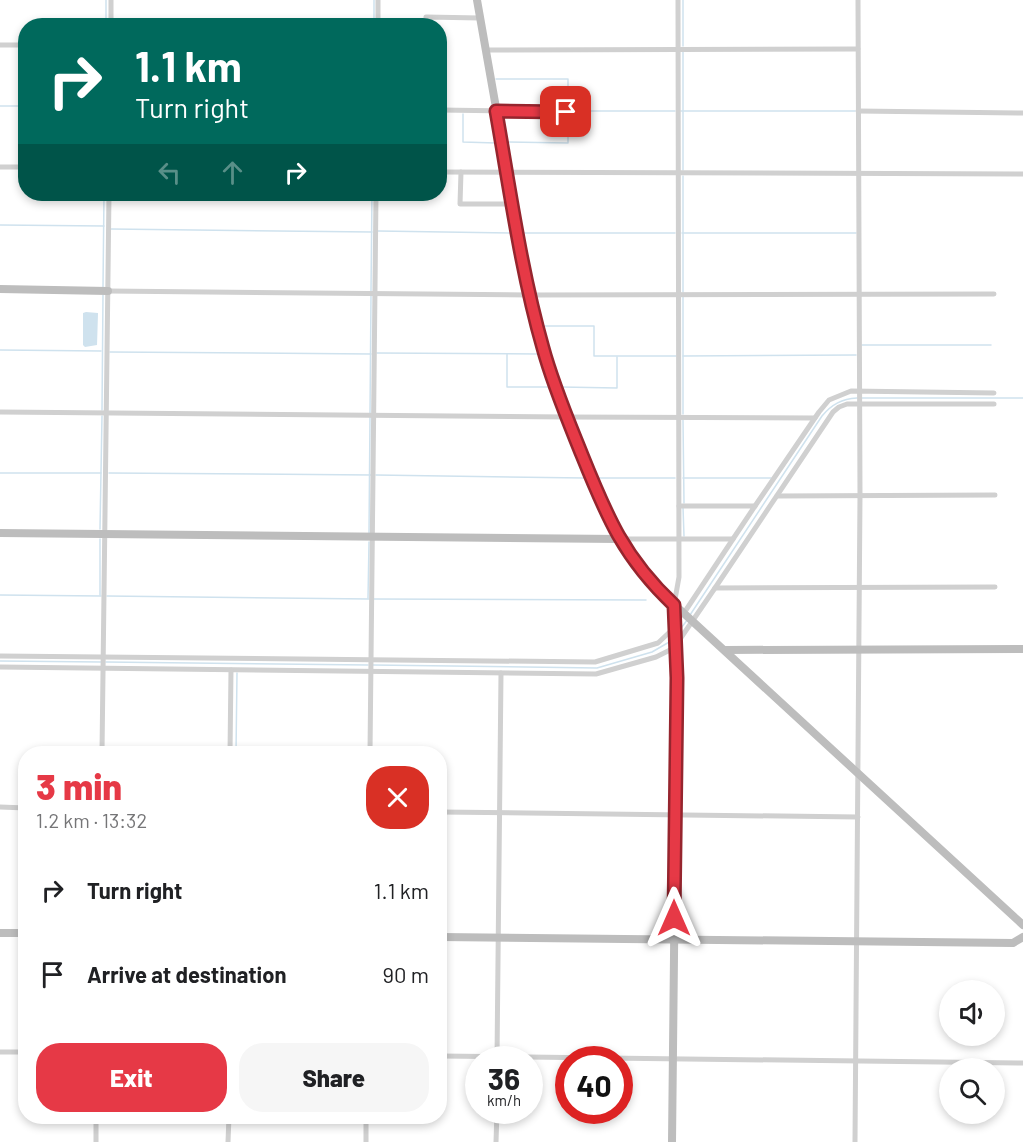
<!DOCTYPE html>
<meta charset="utf-8">
<style>
:root{--surface:#fff;--page:#f6f6f6;--text:#202124;--muted:#757577;--accent:#e63946}
body{margin:0;font-family:Barlow,sans-serif;background:var(--page);color:var(--text);height:100vh;display:flex;flex-direction:column;font-size:22px;white-space:nowrap}
*{box-sizing:border-box;margin:0}
p{font-size:20px;color:var(--muted)}
.icon{flex:none;width:33px;height:33px;fill:none;stroke:currentColor;stroke-width:2;stroke-linecap:round;stroke-linejoin:round}
.map{position:relative;flex:1;overflow:hidden}
.drawer{position:absolute;left:18px;top:746px;width:429px;height:378px;display:flex;flex-direction:column;background:var(--surface);border-radius:24px;box-shadow:0 3px 9px #0003}
.drawer>*{flex:none}
.banner{position:absolute;left:18px;top:18px;width:429px;height:183px;border-radius:24px;box-shadow:0 3px 9px #0003;background:#00695c;color:#fff;overflow:hidden}
.tools{position:absolute;left:939px;top:980px;display:grid;gap:12px}
.tools a{display:grid;place-items:center;width:66px;height:66px;border-radius:50%;background:var(--surface);box-shadow:0 3px 9px #0003;font-size:30px}
.speed{position:absolute;left:465px;top:1046px;display:flex;gap:12px;font-size:30px;font-weight:700;text-align:center}
.speed>*{display:grid;place-content:center;width:78px;height:78px;border-radius:50%;background:var(--surface);box-shadow:0 3px 9px #0003;line-height:1}
.speed small{font-size:15px;font-weight:400}
.speed .limit{border:9px solid #d22;background:#fff;color:#111}
.pin{position:absolute;display:grid;place-items:center;width:51px;height:51px;color:#fff;margin:-26px;border-radius:12px;box-shadow:0 3px 9px #0006}
.me{position:absolute;width:66px;margin:-33px;rotate:0deg;stroke-linejoin:round;filter:drop-shadow(0 0 4px #0008)}
.turn{display:flex;align-items:center;gap:21px;height:126px;padding:0 18px;font-size:27px}
.turn .icon{width:78px;height:78px;stroke-width:2.5}
.turn b{display:block;font-size:42px;line-height:51px}
.lanes{display:flex;align-items:center;height:57px;padding:0 18px;background:#0003;justify-content:center;gap:30px;direction:ltr}
.lanes .off{opacity:.35}
.round{display:grid;place-items:center;flex:none;width:63px;height:63px;border-radius:24px;background:var(--page)}
.headline{display:flex;align-items:center;justify-content:space-between;height:102px;padding:0 18px}
h1{font-size:36px;font-weight:800;line-height:45px;color:var(--accent)}
.button{display:flex;gap:12px;margin-top:auto;padding:12px 18px}
.button a{flex:1;height:69px;border-radius:24px;background:var(--accent);color:#fff;font-size:24px;font-weight:800;line-height:69px;text-align:center}
.button a+a{background:var(--page);color:var(--text)}
ul{padding:0;list-style:none}
li{display:flex;align-items:center;gap:18px;height:84px;padding:0 18px}
li div{flex:1}
li b{display:block;font-size:22px}
li em{font-style:normal}
.map>svg:first-child{display:block}
.water{fill:#cfe2ee}
.lines{fill:none;stroke-linecap:round;stroke-linejoin:round}
.stream{stroke:#cfe2ee;stroke-width:1.5}
.street{stroke:#d0d0d0;stroke-width:5}
.secondary{stroke:#bdbdbd;stroke-width:8}
.route-casing{stroke:#96252e;stroke-width:15}
.route{stroke:#e63946;stroke-width:10}
</style>
<div class="map">
<svg width="1023" height="1142" viewBox="0 0 1023 1142">
<rect width="100%" height="100%" fill="#fff"/>
<path class="water" d="M86,312L98,313L97,345L85,347L83,345V313Z"/>
<g class="lines">
<g class="stream">
<path d="M683,0V46"/>
<path d="M106,26V0"/>
<path d="M374,26V0"/>
<path d="M683,52V170"/>
<path d="M496,79H568V111H675"/>
<path d="M0,106H26"/>
<path d="M681,111H855"/>
<path d="M463,114V142L496,143"/>
<path d="M507,142L568,143V112"/>
<path d="M683,176V292"/>
<path d="M0,225L104,226"/>
<path d="M111,229L372,232"/>
<path d="M378,231L513,233"/>
<path d="M523,233H675"/>
<path d="M682,233H856"/>
<path d="M103,287L104,194"/>
<path d="M371,291L372,194"/>
<path d="M683,297V414"/>
<path d="M543,326H594V356H676"/>
<path d="M862,345H991"/>
<path d="M0,350L101,351"/>
<path d="M110,352L371,354"/>
<path d="M377,353L539,354"/>
<path d="M507,354V387H551"/>
<path d="M683,356L856,355"/>
<path d="M561,387L617,388V357"/>
<path d="M862,398H1023"/>
<path d="M102,410L103,295"/>
<path d="M370,413L371,295"/>
<path d="M683,420L684,503"/>
<path d="M0,473H101"/>
<path d="M109,473L371,475"/>
<path d="M376,475L584,478"/>
<path d="M598,478H675"/>
<path d="M683,478H771"/>
<path d="M683,507L684,536"/>
<path d="M100,529L102,416"/>
<path d="M369,533L370,417"/>
<path d="M0,595L101,596"/>
<path d="M100,595V539"/>
<path d="M107,596L369,599"/>
<path d="M368,598L369,542"/>
<path d="M374,599L646,600"/>
<path d="M690,615L822,416C832,404 842,399 857,398"/>
<path d="M678,632L688,619"/>
<path d="M0,661L101,662"/>
<path d="M106,662L368,665"/>
<path d="M373,665L597,668L652,652L671,641"/>
<path d="M236,753L237,673"/>
</g>
<g class="street">
<path d="M111,26V0"/>
<path d="M378,26V0"/>
<path d="M426,26V17L480,18"/>
<path d="M0,45H26"/>
<path d="M486,50L858,49"/>
<path d="M440,110L566,112"/>
<path d="M858,111L1023,113"/>
<path d="M0,167H26"/>
<path d="M440,172L1023,174"/>
<path d="M461,172L460,204H513"/>
<path d="M108,291L529,295L994,294"/>
<path d="M0,412L567,417L815,418"/>
<path d="M777,496L995,495"/>
<path d="M755,506L819,412L829,400L851,391L994,393"/>
<path d="M619,539H733L755,506H679"/>
<path d="M715,588L833,412L839,407L847,404H994"/>
<path d="M674,605L679,577L678,0"/>
<path d="M684,613L733,539"/>
<path d="M676,645L715,588L995,587"/>
<path d="M0,656L595,662L658,643L675,627"/>
<path d="M0,667L596,674L656,657L676,647"/>
<path d="M102,753L109,194"/>
<path d="M230,753L231,670"/>
<path d="M370,753L376,194"/>
<path d="M0,807L26,808"/>
<path d="M440,812L858,817"/>
<path d="M0,1052H26"/>
<path d="M440,1056L1023,1063"/>
<path d="M497,1058L501,673"/>
<path d="M96,1142V1116"/>
<path d="M228,1142L229,1116"/>
<path d="M366,1142V1116"/>
<path d="M496,1142L497,1110"/>
<path d="M855,1142L860,495L858,0"/>
</g>
<g class="secondary">
<path d="M477,0L529,295L550,372L584,460L619,539L642,572L665,596L1023,925"/>
<path d="M0,289L108,291"/>
<path d="M0,533L619,539"/>
<path d="M726,650L1023,649"/>
<path d="M0,933H26"/>
<path d="M440,937L1013,943L1023,937"/>
<path d="M672,1142L677,678L674,605"/>
</g>
</g>
<g class="lines">
<g class="route-casing">
<path id="route" d="M566,112L496,111C510,190 521,271 543,348C553,385 568,420 582,455C607,517 624,558 674,605L677,678L674,918"/>
</g>
<use href="#route" class="route"/>
</g>
</svg>
<div class="tools">
<a><svg class="icon" aria-label="sound" viewBox="0 0 24 24"><path d="M4 9h4l5-4v14l-5-4H4zM17 9q2 3 0 6"/></svg></a>
<a><svg class="icon" aria-label="search" viewBox="0 0 24 24"><circle cx="10" cy="10" r="6"/><path d="M15 15l6 6"/></svg></a>
</div>
<div class="speed"><div>36<small>km/h</small></div><div class="limit">40</div></div>
<div class="pin" style="left:566px;top:112px;background:#d93025"><svg class="icon" aria-label="arrive" viewBox="0 0 24 24"><path d="M6 21V4h12l-3 4 3 4H6"/></svg></div>
<svg class="me" style="left:674px;top:918px" viewBox="-20 -20 40 40"><path d="M0-17L14 15 0 8-14 15z" fill="#e63946" stroke="#fff" stroke-width="4"/></svg>
<div class="banner">
<div class="turn"><svg class="icon" aria-label="right" viewBox="0 0 24 24"><path d="M7 20v-9h11M14 6l5 5-5 5"/></svg><div><b>1.1 km</b>Turn right</div></div>
<div class="lanes"><svg class="icon off" aria-label="left" viewBox="0 0 24 24"><path d="M17 20v-9H6M10 6l-5 5 5 5"/></svg><svg class="icon off" aria-label="ahead" viewBox="0 0 24 24"><path d="M12 20V5M6 11l6-6 6 6"/></svg><svg class="icon" aria-label="right" viewBox="0 0 24 24"><path d="M7 20v-9h11M14 6l5 5-5 5"/></svg></div>
</div>
<section class="drawer">
<div class="headline"><div><h1>3 min</h1><p>1.2 km · 13:32</p></div><a class="round" style="background:#d93025;color:#fff"><svg class="icon" aria-label="close" viewBox="0 0 24 24"><path d="M6 6l12 12M18 6L6 18"/></svg></a></div>
<ul>
<li><svg class="icon" aria-label="right" viewBox="0 0 24 24"><path d="M7 20v-9h11M14 6l5 5-5 5"/></svg><div><b>Turn right</b></div><em>1.1 km</em></li>
<li><svg class="icon" aria-label="arrive" viewBox="0 0 24 24"><path d="M6 21V4h12l-3 4 3 4H6"/></svg><div><b>Arrive at destination</b></div><em>90 m</em></li>
</ul>
<div class="button"><a>Exit</a><a>Share</a></div>
</section>
</div>
